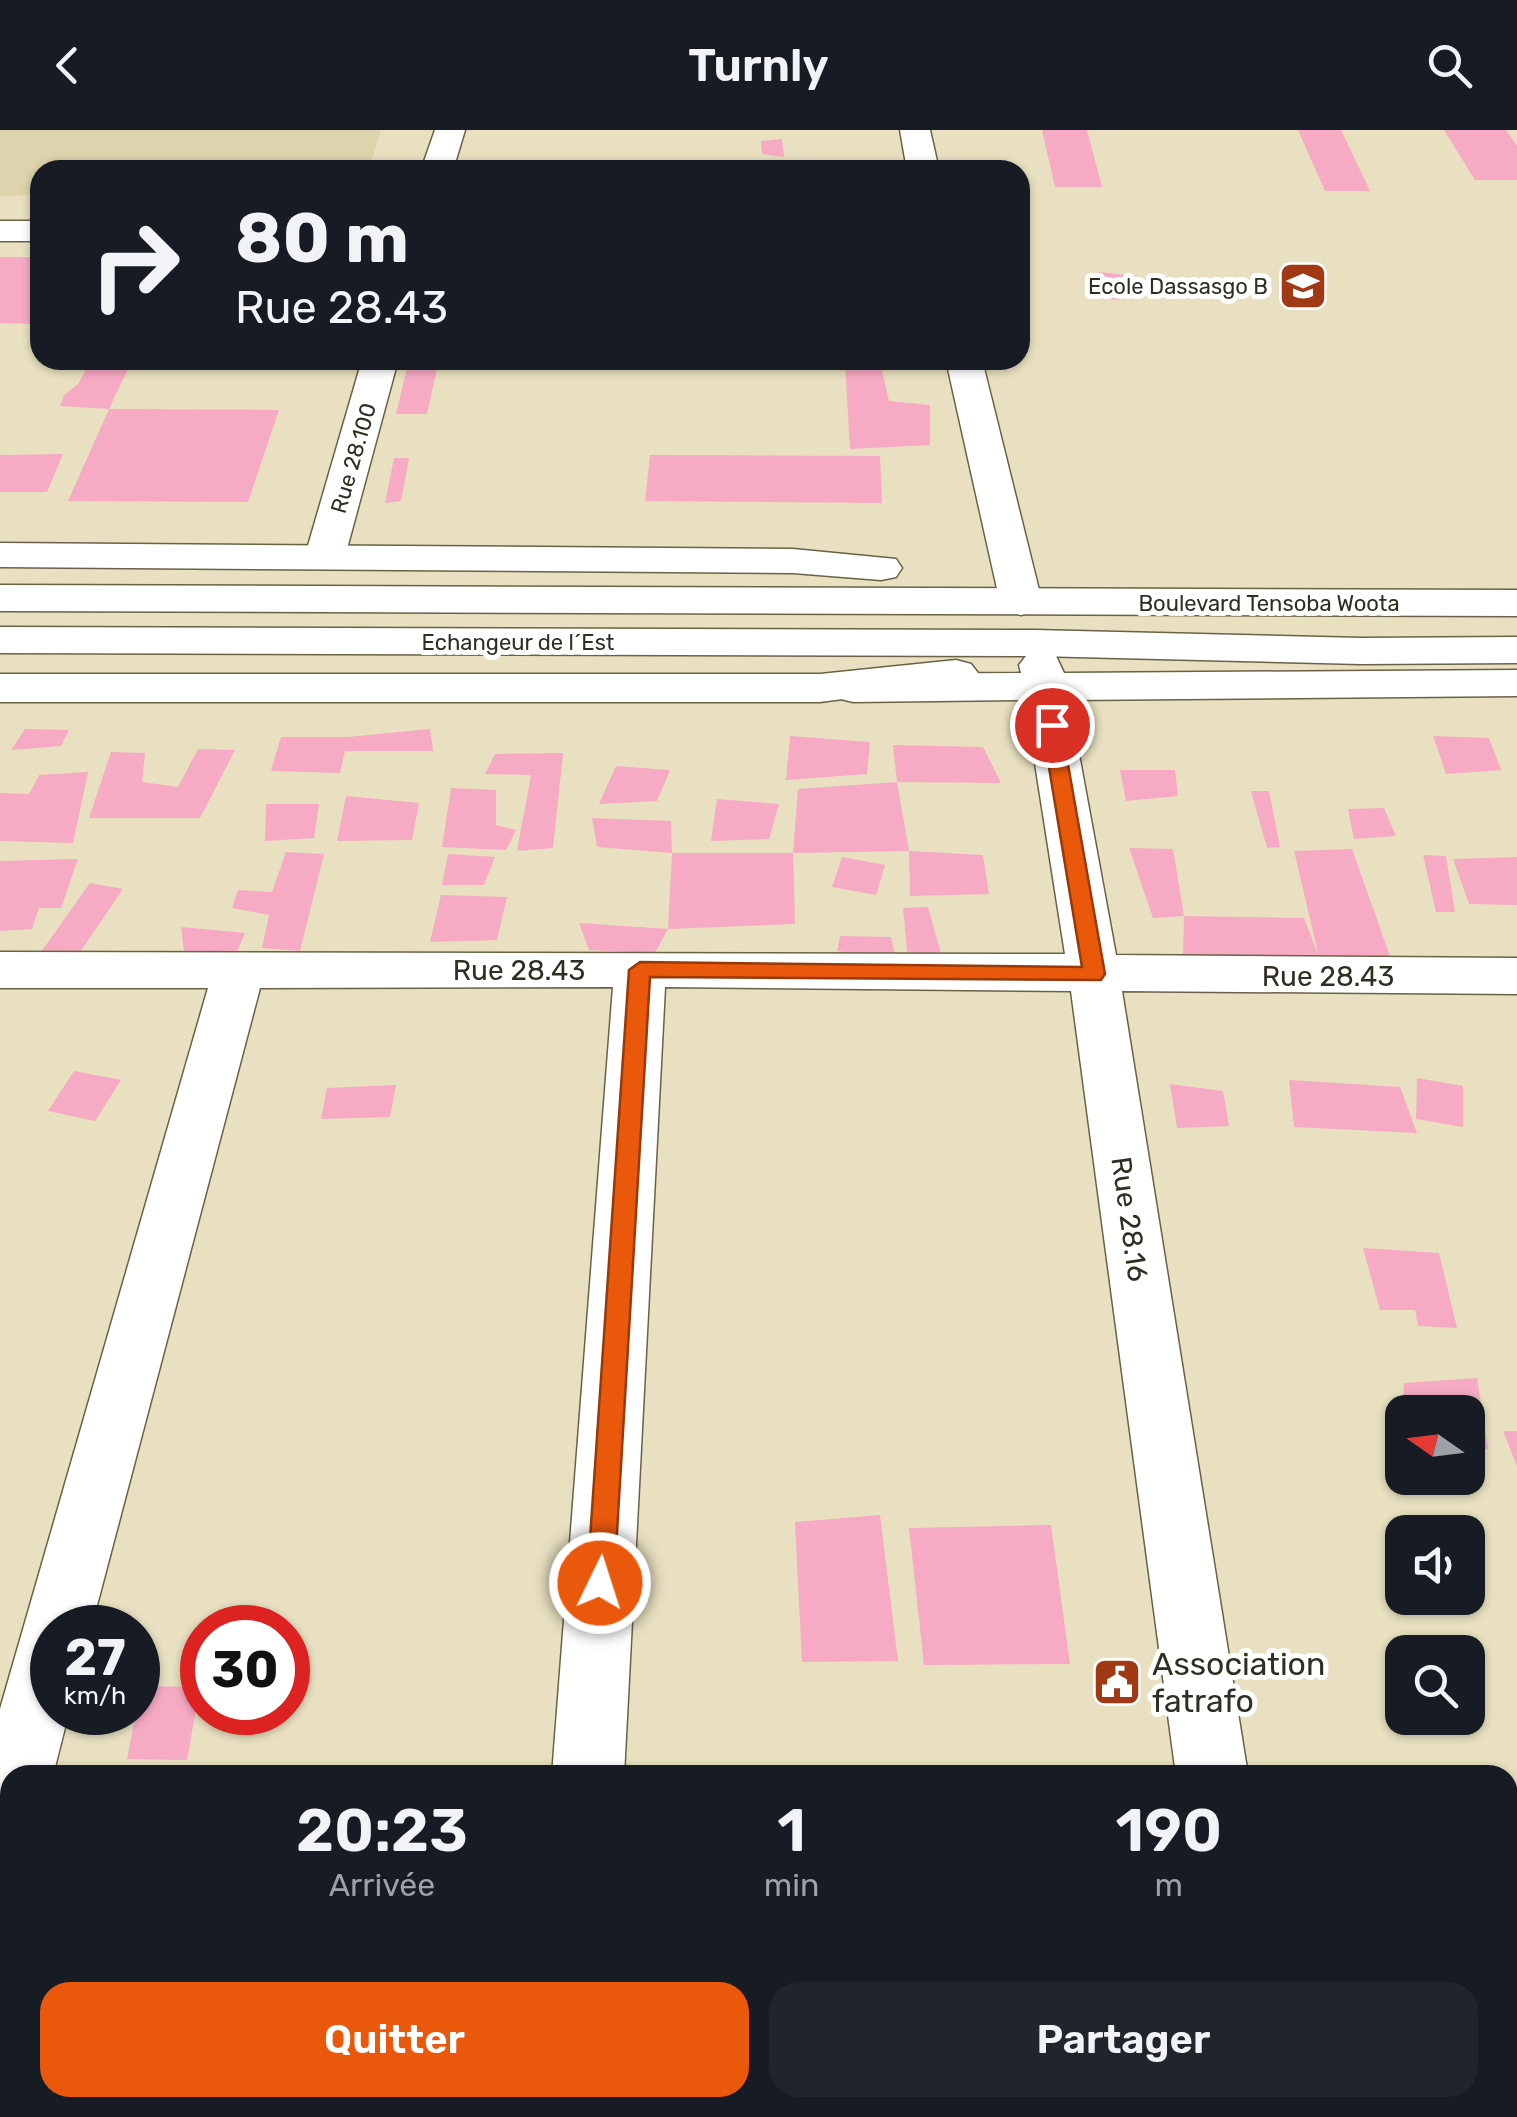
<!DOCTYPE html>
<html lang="fr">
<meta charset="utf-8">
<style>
:root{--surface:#171b24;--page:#20242c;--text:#f1f3f6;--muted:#9ea1a6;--accent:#ea580c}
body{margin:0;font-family:Rubik,sans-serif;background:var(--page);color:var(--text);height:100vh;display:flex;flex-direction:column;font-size:38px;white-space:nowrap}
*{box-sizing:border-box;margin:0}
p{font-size:32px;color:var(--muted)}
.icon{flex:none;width:55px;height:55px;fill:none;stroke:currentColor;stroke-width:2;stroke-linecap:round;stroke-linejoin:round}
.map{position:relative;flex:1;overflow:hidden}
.drawer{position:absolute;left:0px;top:1635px;width:1518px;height:352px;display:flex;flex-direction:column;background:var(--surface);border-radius:30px 30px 0 0;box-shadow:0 2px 8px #0004}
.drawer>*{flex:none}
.top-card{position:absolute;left:30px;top:30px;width:1000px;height:210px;border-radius:30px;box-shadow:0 2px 8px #0004;background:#171b24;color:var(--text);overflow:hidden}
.needle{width:65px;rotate:284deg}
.tools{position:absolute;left:1385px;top:1265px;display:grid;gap:20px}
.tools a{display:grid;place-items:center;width:100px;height:100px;border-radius:20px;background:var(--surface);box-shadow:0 2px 8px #0004;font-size:50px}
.speed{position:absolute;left:30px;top:1475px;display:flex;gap:20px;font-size:50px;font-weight:700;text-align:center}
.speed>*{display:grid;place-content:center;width:130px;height:130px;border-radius:50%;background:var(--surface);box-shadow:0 2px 8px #0004;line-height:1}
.speed small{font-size:25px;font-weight:400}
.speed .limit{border:15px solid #d22;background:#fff;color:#111}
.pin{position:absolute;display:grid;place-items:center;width:85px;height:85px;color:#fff;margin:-42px;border:5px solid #fff;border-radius:50%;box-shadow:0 2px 10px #0007}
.me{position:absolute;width:110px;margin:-55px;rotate:4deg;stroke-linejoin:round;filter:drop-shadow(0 0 8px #0008)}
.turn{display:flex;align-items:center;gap:35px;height:210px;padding:0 40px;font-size:45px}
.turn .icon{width:130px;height:130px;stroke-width:2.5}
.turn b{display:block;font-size:70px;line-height:85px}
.eta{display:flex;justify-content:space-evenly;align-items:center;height:170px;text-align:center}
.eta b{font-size:60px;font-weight:600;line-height:70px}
.cta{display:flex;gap:20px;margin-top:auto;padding:20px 40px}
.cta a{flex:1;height:115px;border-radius:30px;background:var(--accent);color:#fff;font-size:40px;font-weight:600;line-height:115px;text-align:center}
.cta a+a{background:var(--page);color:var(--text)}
header{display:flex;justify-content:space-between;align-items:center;height:130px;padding:0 40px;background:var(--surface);font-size:45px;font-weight:600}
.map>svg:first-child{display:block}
.built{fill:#ddd4ad}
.building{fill:#f7aac4}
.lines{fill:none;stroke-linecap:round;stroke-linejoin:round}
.minor-casing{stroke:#696246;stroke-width:3}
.major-casing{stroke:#696246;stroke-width:3}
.minor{fill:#fff;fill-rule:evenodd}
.major{fill:#fff;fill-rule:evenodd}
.route{fill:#ea580c;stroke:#983908;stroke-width:2.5}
.labels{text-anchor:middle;stroke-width:10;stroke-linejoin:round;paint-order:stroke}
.far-poi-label{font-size:22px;fill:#302d21;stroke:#fff;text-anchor:end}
.far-street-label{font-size:22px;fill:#302d21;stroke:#fff}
.street-label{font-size:28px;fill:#302d21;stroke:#fff}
.near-poi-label{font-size:32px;fill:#302d21;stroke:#fff;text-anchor:start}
</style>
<header><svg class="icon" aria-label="back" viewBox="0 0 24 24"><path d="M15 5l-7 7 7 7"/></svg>Turnly<svg class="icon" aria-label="search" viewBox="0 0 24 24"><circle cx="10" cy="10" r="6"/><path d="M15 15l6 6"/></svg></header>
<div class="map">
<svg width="1517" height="1987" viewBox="0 0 1517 1987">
<rect width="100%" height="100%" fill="#e8e0c0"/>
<path class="built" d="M0,0H381L369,40H40V65L0,66Z"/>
<g class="building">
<path d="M1042,0H1087L1102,57H1055Z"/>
<path d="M1298,0H1341L1370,61H1325Z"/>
<path d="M1444,0H1506L1517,16V50H1475Z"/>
<path d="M782,9L784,27L762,24L761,11Z"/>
<path d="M570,33H609L608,40H568Z"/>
<path d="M0,127H40V184L32,194L0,193Z"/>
<path d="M1099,142L1126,145L1120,170L1092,167Z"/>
<path d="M91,230H132L109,279L60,276L64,265L78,254Z"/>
<path d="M409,230H439L427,284H396Z"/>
<path d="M845,234L881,236L889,271L930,275V315L850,319Z"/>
<path d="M109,279L279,280L248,372L68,371Z"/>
<path d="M63,324L47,362H0V325Z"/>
<path d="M650,325L880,326L882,373L645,371Z"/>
<path d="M394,328H409L401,371L385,373Z"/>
<path d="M25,599L69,600L61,616L11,620Z"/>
<path d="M430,599L433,621H345L340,643L271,641L281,607H348Z"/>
<path d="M790,606L870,612L867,644L786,650Z"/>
<path d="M1433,606L1489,608L1501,640L1446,644Z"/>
<path d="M893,615L983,617L1001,653L897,652Z"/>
<path d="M198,619L235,620L200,688H89L111,622L145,623L142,652L178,657Z"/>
<path d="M563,623L553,718L517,721L531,645L485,644L495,624Z"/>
<path d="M616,636L670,640L657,671L599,674Z"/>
<path d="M1120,640H1175L1178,666L1126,671Z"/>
<path d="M88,642L73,713L0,711V663L29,664L39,645Z"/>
<path d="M897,652L909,721L793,723L795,794L668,799L672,723H793L798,659Z"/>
<path d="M451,658L496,660V695L516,700L506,720L442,717Z"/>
<path d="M1251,661H1269L1280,717L1267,718Z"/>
<path d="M346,666L419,673L412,710L337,711Z"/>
<path d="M717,669L779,674L769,709L711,711Z"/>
<path d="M266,674H319L314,708L265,711Z"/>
<path d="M1384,678L1396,706L1354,709L1348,679Z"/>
<path d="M592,688L671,691L672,723L597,717Z"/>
<path d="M1129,718L1173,719L1184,786L1153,788Z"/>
<path d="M1352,719L1390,826L1319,827L1183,826L1184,786L1304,788L1319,827L1294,721Z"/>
<path d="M909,721L983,725L989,764L910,766Z"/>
<path d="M286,722L324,724L300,821L262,818L269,785L232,778L238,760L272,762Z"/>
<path d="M448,724L495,727L484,755H442Z"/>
<path d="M1423,725L1446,726L1455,782H1436Z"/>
<path d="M842,727L885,735L876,765L832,757Z"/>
<path d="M1517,727V775L1469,774L1453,729Z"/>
<path d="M78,729L61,778H39L32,799L0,801V731Z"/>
<path d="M90,753L123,759L76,828L41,822Z"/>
<path d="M441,765L507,767L497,810L430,812Z"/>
<path d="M928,777L944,834L908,831L903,778Z"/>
<path d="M579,793L668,799L655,823L589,820Z"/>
<path d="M181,797L245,803L234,828L184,822Z"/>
<path d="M840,806L891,807L896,829L837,821Z"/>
<path d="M74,941L121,950L95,991L48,981Z"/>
<path d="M1417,948L1463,956V997L1416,989Z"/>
<path d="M1289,950L1400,957L1417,1003L1294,997Z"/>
<path d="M1170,954L1223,961L1229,996L1177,998Z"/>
<path d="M396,955L390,987L321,989L327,958Z"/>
<path d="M1363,1118L1439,1123L1457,1198L1418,1196L1415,1180H1380Z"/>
<path d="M1477,1248L1488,1319L1468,1320V1282H1403L1404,1253Z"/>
<path d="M1503,1301H1517V1336Z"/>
<path d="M880,1385L898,1531L802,1532L795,1392Z"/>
<path d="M1051,1395L1070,1534L924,1535L909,1398Z"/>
<path d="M141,1556L200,1557L187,1630L127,1629Z"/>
</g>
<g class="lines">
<g class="minor-casing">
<g id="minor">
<path d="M435,0H465L453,40H421Z"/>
<path d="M900,0H930L939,40H907Z"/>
<rect x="0" y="91" width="40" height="20"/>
<path d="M362,230H398L345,426L339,435L325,438L311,435L305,426Z"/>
<path d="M946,230H982L1042,472L1036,481L1021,485L1006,481L1000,472Z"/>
<path d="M1041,522L1056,526L1064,543L1517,540V566L1069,570L1116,825L1517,828V864L1122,861L1248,1645H1176L1071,861L665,857L624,1645H552L613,857L260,858L91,1498H52V1582H69L53,1645H10V1738L0,1742V1579L208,858H0V822L1065,824L1025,570L853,572L837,568L831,558L837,548L853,544L1021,543L1019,535L1026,526Z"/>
<rect x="0" y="1750" width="10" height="74"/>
<path d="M529,1978H609L608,1987H528Z"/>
<path d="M1227,1978H1307L1308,1987H1228Z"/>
</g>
</g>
<g class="major-casing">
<g id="major">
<path d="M0,413L793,419L896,429L902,438L896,447L881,450L793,443L0,437Z"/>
<path d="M0,455L1517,460V486L0,481Z"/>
<path d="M0,497L1035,500L1361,508L1517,507V533L1361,534L1035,526L0,523Z"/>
<path d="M956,530L971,534L978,543L971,552L820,572H0V544H820Z"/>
</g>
</g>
<use href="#minor" class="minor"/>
<use href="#major" class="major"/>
</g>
<path class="route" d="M1052,589L1061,595L1105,844L1101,850L650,847L614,1453L610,1462L600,1466L591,1462L587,1453L629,840L640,832L1082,837L1042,595Z"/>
<defs>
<g id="school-square" transform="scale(2.5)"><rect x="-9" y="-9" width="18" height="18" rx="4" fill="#a03914" stroke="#fff"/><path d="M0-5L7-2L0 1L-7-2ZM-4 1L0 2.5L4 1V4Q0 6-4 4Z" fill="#fff"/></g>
<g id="civic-square" transform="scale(2.5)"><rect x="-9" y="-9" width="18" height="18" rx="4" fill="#a03914" stroke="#fff"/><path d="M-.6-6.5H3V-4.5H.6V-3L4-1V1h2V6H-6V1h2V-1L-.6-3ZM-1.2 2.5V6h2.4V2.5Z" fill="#fff"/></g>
</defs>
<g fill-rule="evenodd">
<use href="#school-square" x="1303" y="156"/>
<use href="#civic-square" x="1117" y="1552"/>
</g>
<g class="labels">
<g class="far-poi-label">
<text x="1268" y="164">Ecole Dassasgo B</text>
</g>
<g class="far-street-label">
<text transform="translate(353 328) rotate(-74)" y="8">Rue 28.100</text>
<text x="1269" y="481">Boulevard Tensoba Woota</text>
<text x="518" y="520">Echangeur de l´Est</text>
</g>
<g class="street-label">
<text x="519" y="850">Rue 28.43</text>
<text x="1328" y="856">Rue 28.43</text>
<text transform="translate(1130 1089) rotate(82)" y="10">Rue 28.16</text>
</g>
<g class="near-poi-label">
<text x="1152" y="1545">Association<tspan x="1152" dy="37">fatrafo</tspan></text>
</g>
</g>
</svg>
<div class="tools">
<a><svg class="needle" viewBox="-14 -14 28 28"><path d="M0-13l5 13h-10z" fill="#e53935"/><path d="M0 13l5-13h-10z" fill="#9ea1a6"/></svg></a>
<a><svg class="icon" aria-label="sound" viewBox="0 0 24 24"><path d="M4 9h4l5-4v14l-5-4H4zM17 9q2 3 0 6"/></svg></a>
<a><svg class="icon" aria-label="search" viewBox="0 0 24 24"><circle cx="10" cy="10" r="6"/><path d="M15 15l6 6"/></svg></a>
</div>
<div class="speed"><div>27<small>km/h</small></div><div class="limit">30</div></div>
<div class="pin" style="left:1052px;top:595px;background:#d93025"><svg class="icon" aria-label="arrive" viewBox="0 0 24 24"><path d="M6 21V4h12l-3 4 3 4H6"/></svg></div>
<svg class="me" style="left:600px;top:1453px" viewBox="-20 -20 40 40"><circle r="17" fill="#ea580c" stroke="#fff" stroke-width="3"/><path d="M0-11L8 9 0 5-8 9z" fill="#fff"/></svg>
<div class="top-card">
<div class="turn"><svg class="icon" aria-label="right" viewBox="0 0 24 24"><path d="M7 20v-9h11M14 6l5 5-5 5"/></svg><div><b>80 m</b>Rue 28.43</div></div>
</div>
<section class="drawer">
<div class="eta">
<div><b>20:23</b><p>Arrivée</p></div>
<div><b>1</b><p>min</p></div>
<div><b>190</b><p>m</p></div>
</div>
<div class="cta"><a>Quitter</a><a>Partager</a></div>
</section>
</div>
